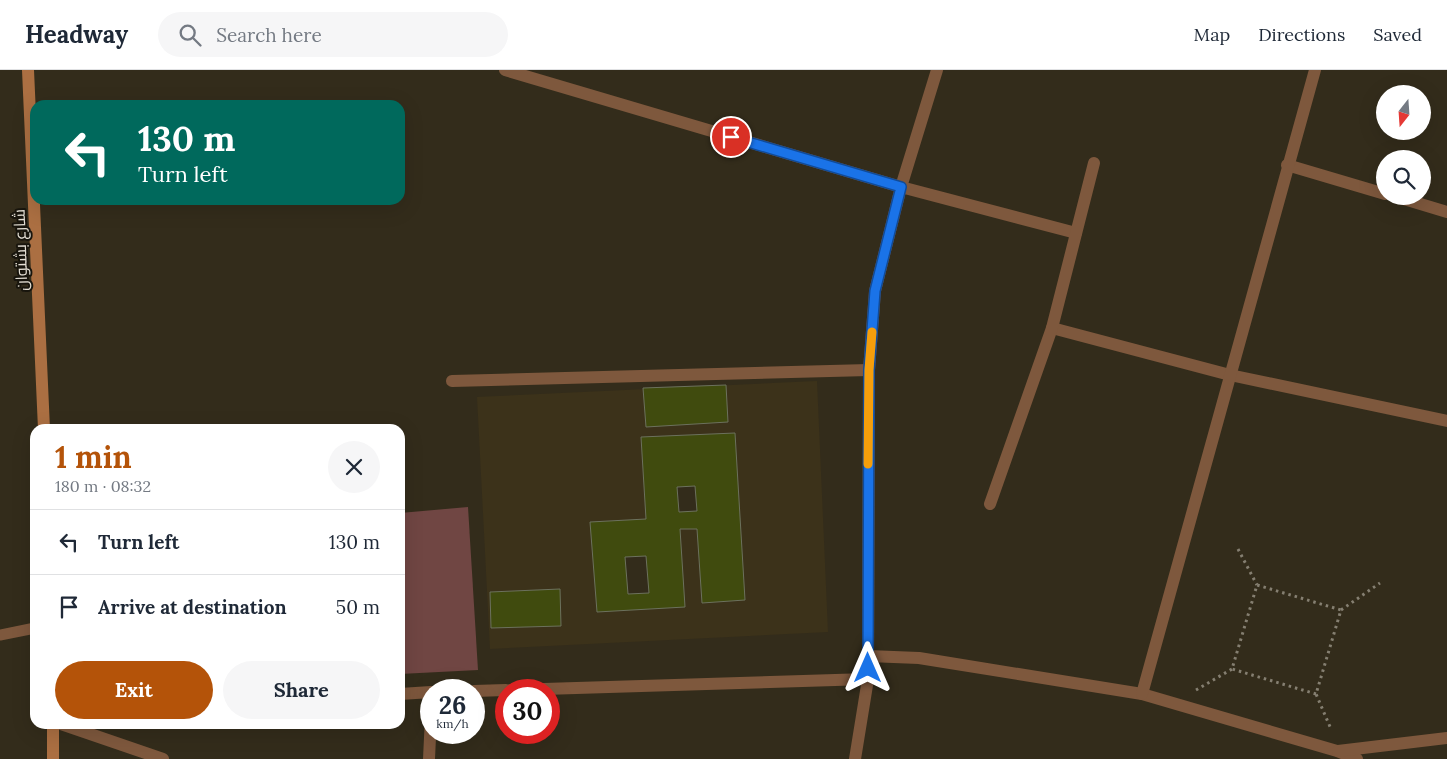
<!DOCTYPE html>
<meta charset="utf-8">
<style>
:root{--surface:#fff;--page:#f6f6f7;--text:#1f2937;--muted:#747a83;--line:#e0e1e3;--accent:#b45309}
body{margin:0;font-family:Lora,Cairo,serif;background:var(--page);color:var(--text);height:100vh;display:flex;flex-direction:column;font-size:19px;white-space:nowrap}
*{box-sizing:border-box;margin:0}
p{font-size:16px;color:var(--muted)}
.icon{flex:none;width:28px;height:28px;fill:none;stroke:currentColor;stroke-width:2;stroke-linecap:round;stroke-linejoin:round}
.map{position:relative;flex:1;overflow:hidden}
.details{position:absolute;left:30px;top:354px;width:375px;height:305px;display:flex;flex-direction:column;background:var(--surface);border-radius:15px;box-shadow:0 5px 20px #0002}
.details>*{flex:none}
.banner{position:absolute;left:30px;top:30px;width:375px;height:105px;border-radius:15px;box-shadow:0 5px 20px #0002;background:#00695c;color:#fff;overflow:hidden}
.needle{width:32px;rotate:197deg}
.tools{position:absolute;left:1376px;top:15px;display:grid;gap:10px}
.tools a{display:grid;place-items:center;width:55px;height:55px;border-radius:50%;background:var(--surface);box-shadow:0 5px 20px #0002;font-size:25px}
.speed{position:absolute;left:420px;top:609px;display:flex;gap:10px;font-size:25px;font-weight:700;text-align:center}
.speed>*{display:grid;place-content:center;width:65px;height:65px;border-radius:50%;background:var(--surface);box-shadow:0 5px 20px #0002;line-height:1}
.speed small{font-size:12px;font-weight:400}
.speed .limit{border:8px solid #d22;background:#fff;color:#111}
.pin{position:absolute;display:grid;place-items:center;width:42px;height:42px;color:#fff;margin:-21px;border:2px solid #fff;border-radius:50%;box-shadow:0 1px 5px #0007}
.me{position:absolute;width:55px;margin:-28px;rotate:0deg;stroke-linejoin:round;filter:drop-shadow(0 0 4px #0008)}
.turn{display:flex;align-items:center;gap:18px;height:105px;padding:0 25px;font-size:22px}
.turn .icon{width:65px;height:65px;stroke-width:2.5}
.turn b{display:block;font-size:35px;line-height:42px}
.round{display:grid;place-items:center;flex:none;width:52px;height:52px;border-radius:26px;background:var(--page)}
.overview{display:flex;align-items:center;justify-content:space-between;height:85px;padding:0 25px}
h1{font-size:30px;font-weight:800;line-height:38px;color:var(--accent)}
.primary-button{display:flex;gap:10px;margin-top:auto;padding:10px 25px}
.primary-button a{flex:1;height:58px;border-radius:30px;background:var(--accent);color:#fff;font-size:20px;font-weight:800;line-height:58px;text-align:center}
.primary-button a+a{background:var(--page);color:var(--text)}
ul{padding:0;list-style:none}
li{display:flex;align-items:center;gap:15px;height:65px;padding:0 25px;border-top:1px solid var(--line)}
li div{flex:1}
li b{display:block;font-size:19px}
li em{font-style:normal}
header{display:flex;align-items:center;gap:30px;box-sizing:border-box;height:70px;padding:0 25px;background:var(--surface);border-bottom:1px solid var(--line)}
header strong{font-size:24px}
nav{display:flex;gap:28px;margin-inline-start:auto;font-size:18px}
.search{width:350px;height:45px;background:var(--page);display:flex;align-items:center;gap:12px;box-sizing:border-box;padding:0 18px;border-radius:28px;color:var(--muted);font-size:19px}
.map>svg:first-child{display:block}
.built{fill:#3c321a;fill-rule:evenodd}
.green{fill:#704643}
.building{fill:#404b0e;stroke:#6c715d;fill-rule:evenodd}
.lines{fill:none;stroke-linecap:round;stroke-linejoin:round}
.path{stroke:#857f71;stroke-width:3;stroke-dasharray:2.5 4;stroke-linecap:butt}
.lane{stroke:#7e583d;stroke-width:11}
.street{stroke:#7e583d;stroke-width:12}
.secondary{stroke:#ab6f42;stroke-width:12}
.route-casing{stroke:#114b97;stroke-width:12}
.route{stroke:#1a73e8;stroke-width:9}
.slow{stroke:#f59e0b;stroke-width:9}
.labels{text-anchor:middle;stroke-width:4;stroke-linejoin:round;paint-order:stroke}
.street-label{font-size:16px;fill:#e5e0d5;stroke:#18150d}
</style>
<header>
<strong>Headway</strong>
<div class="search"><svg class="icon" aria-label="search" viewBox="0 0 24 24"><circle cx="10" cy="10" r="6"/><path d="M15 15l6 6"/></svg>Search here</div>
<nav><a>Map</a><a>Directions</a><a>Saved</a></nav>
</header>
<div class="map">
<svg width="1447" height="689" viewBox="0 0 1447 689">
<rect width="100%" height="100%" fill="#332c1b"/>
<path class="built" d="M817,311L828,562L490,579L477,327ZM735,363L744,530L702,533L697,459H680L685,537L597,542L590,452L646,449L641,367ZM560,519L561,556L491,558L490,522Z"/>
<path class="green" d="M468,437L478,600L400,604V443Z"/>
<g class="building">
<path d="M726,315L728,352L646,357L643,318Z"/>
<path d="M735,363L745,530L702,533L697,459H680L685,537L597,542L590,452L646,449L641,367ZM695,416L697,441L679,442L677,417ZM646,486L649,523L628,524L625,487Z"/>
<path d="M560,519L561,556L491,558L490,522Z"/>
</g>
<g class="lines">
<g class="path">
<path d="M1238,479L1257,515"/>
<path d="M1341,540L1380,513"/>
<path d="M1196,620L1232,599"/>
<path d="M1316,624L1232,599L1257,515L1341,540L1316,624L1331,659"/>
</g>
<path class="lane" d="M0,565L35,558"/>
<g class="street">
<path d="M505,0L901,117L1076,163"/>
<path d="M1287,95L1385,124"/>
<path d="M1394,126L1447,142"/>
<path d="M1052,258L1230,305L1447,351"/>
<path d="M452,311L869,300"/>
<path d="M990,434L1052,258L1094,93"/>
<path d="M868,586L919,588L1142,624L1337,681L1357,689"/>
<path d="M511,620L868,609"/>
<path d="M474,621L506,620"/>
<path d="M400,624L431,622"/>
<path d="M1142,624L1315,0"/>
<path d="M61,654L163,689"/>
<path d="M1338,681L1447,668"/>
<path d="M429,689L431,646"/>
<path d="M855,689L868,609L869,300L875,221L901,117L937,0"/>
</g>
<g class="secondary">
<path d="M28,0L44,359"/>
<path d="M53,654V689"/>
</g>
</g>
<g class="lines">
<g class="route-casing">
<path id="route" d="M731,67L901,117L875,221L869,300L868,598"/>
</g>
<use href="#route" class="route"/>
<path class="slow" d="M868,394L869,300L872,262"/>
</g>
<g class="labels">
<g class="street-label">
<text transform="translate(20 180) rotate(-92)" y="6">شارع بشتوان</text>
</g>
</g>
</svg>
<div class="tools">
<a><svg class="needle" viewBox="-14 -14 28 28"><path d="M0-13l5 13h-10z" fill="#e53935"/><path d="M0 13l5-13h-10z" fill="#747a83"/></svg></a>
<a><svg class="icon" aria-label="search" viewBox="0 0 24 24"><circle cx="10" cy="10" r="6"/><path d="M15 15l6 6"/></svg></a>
</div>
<div class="speed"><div>26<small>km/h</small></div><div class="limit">30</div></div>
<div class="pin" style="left:731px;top:67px;background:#d93025"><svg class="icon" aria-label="arrive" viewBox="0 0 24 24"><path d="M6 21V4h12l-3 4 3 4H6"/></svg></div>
<svg class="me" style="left:868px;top:598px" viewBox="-20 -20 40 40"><path d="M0-17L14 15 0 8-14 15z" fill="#1a73e8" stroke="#fff" stroke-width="4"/></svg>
<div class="banner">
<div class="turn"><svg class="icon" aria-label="left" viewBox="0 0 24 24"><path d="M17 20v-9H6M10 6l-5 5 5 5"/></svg><div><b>130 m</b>Turn left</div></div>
</div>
<section class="details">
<div class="overview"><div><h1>1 min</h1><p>180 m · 08:32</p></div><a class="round"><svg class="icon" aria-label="close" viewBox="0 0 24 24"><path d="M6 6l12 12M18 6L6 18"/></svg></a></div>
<ul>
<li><svg class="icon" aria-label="left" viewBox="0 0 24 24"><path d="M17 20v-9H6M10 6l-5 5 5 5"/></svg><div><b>Turn left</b></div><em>130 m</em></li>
<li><svg class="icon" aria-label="arrive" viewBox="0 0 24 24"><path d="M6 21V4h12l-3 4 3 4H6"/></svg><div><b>Arrive at destination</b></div><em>50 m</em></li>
</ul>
<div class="primary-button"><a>Exit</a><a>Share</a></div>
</section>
</div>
